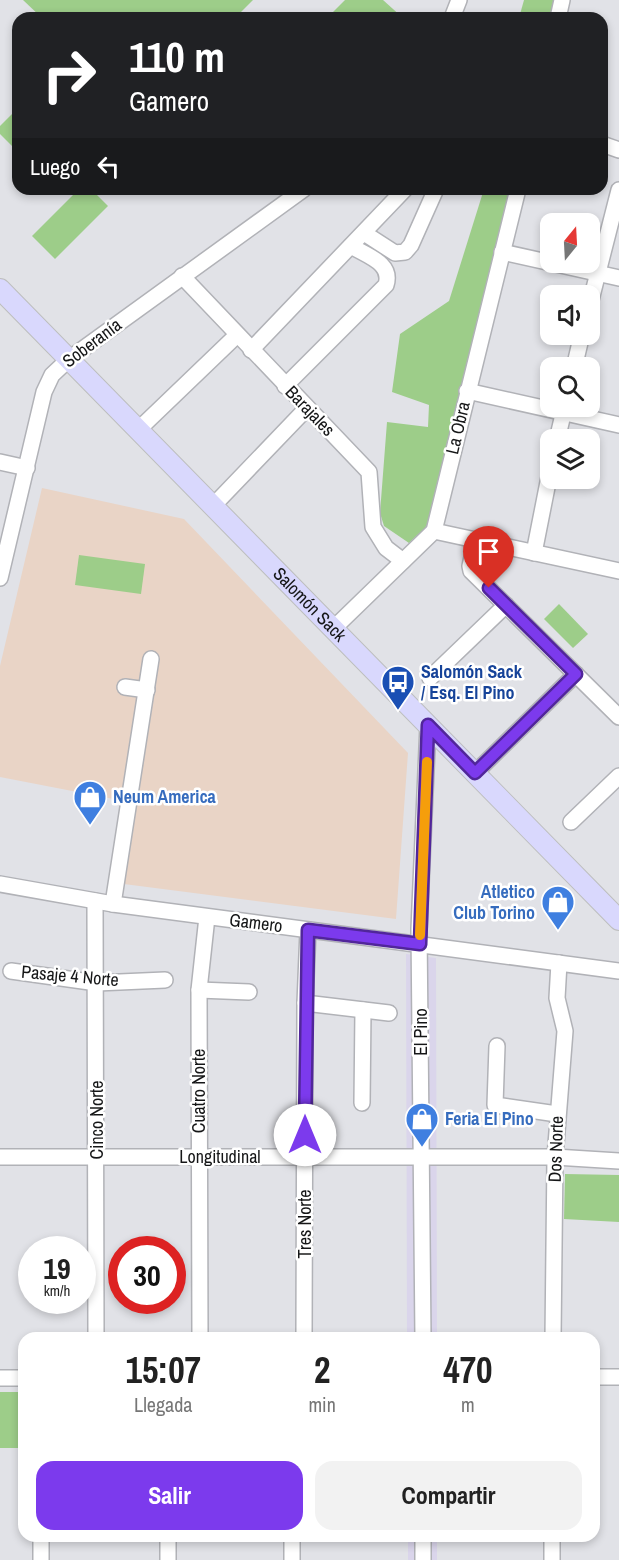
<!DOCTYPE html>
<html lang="es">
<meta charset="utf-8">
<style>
:root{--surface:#fff;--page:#f2f2f2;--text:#222;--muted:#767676;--accent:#7c3aed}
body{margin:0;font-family:"Archivo Narrow",sans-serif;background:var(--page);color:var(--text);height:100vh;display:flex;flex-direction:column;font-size:22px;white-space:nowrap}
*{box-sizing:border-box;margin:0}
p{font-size:20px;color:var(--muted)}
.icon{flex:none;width:33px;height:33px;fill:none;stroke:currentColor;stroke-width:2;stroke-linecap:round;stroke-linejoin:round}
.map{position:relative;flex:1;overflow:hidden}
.side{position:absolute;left:18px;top:1332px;width:582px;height:210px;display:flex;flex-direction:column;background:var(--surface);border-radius:18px;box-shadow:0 3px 9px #0003}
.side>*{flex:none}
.hud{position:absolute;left:12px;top:12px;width:596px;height:183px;border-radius:18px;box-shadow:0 3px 9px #0003;background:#202124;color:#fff;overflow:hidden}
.needle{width:39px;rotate:18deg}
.fabs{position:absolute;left:540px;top:213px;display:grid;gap:12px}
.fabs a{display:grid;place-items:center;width:60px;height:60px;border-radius:12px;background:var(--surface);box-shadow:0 3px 9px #0003;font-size:30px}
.speed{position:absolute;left:18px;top:1236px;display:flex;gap:12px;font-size:30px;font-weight:700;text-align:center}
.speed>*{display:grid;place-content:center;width:78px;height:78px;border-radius:50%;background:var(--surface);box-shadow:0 3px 9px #0003;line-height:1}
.speed small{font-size:15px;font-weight:400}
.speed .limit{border:9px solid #d22;background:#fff;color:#111}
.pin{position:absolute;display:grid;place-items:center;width:51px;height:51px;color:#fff;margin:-62px -26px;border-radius:50% 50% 50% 0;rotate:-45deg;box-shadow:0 0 6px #0007}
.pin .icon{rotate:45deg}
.me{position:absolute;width:66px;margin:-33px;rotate:0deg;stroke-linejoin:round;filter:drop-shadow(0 0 4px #0008)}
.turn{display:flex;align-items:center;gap:21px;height:126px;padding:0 18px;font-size:27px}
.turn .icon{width:78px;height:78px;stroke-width:2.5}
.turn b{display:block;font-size:42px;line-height:51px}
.then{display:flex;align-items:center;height:57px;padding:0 18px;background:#0003;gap:12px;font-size:22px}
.eta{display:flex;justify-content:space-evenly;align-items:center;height:102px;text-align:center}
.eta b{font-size:36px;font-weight:800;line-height:42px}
.button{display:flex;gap:12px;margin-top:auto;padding:12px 18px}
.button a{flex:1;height:69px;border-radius:18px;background:var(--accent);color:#fff;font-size:24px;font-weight:800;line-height:69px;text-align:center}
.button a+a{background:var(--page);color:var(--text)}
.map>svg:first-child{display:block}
.commercial{fill:#dad5eb}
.industrial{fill:#e9d4c6}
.green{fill:#9dcd89}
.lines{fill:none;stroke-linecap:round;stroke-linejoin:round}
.minor-casing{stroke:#b1b2b7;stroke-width:18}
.major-casing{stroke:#bdbebe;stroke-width:22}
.minor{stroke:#fff;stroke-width:15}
.major{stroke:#d9d8fd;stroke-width:20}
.route-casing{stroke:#51269a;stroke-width:15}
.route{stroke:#7c3aed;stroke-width:10}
.slow{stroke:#f59e0b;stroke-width:10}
.labels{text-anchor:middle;stroke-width:5;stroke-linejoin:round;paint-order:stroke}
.street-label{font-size:18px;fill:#151617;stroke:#fff}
.transit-label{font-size:18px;font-weight:bold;fill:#164399;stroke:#fff;text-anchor:start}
.shop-label{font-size:18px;font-weight:bold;fill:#366cbe;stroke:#fff;text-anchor:start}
</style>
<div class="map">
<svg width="619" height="1560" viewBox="0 0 619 1560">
<rect width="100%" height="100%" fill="#e1e2e7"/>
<g class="commercial">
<path d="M406,954L436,958L437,1338H407Z"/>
<rect x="408" y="1536" width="29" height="24"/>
</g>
<path class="industrial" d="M42,488L184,519L408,753L396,919L116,883L129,802L0,777V666Z"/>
<g class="green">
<path d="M23,0H253L235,18H42Z"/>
<path d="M345,0H383L403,18H336L331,14Z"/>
<path d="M524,0H554L550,18H519Z"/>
<path d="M18,108V152L0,134V126Z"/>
<path d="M79,189H91L108,206L55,259L32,236Z"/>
<path d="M484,189H510L432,516L425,528L409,543L384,526L380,513L387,422L428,427L429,405L392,392L400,334L449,301Z"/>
<path d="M79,555L145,564L141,594L75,585Z"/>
<path d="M559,604L588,634L573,648L544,619Z"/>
<path d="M565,1174L619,1175V1222L564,1219Z"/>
<rect x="0" y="1392" width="24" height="56"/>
</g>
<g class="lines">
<g class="minor-casing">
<g id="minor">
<path d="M452,18L459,0"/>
<path d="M558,18L562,0"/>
<path d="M602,144L619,150"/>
<path d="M364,233L395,253L405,252L411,245L436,189"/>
<path d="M502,252L619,278"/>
<path d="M182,276L369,472L373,527L386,548L403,561"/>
<path d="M590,304L619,190"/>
<path d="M251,350L405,189"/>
<path d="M574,368L582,334"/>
<path d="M285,386L386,285C393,263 367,256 351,246"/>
<path d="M467,391L619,425"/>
<path d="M138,430L237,335"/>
<path d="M557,440L565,406"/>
<path d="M0,462L27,468"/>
<path d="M213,506L307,408"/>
<path d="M434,531L619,571"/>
<path d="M476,540L470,566L471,571L619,717"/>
<path d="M534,553L550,472"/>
<path d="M0,578L44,392L52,375L69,359L304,189"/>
<path d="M333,629L434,531L518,189"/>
<path d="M430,678L506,605"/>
<path d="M125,687L147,690"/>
<path d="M475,773L576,674"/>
<path d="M571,822L619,776"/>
<path d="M0,884L113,904L619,971"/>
<path d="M95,901L96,1338"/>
<path d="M113,904L151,659"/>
<path d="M11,971L97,983L165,980"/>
<path d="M199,990L249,992"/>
<path d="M305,1003L389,1013"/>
<path d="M497,1046L495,1105L557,1114"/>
<path d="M362,1103L363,1010"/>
<path d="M0,1157H555L619,1161"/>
<path d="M200,1338L199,990L207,917"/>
<path d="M304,1338L305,1003L308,930"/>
<path d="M423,1338L419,929L428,725"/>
<path d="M553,1338L555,1157L565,1031L557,998L559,963"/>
<path d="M594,1377H619"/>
<path d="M0,1378H24"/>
<path d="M41,1536V1560"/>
<path d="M168,1536V1560"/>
<path d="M292,1536V1560"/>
<path d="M423,1536V1560"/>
<path d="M552,1560V1536"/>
</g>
</g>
<g class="major-casing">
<g id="major">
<path id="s1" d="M0,289L619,920"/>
</g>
</g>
<use href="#minor" class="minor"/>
<use href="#major" class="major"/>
</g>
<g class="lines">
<g class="route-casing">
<path id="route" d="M305,1135L308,930L420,944L428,725L475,773L576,674L489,588"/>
</g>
<use href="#route" class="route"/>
<path class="slow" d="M420,935L427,762"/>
</g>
<defs>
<g id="bus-pin" transform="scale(1.725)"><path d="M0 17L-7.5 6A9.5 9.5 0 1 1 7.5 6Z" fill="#1a4fb4" stroke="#fff"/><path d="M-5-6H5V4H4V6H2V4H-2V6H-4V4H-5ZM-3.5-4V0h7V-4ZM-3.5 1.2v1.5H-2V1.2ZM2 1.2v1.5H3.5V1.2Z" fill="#fff"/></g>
<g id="shop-pin" transform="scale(1.725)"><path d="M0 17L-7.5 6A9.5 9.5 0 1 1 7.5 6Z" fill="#3f7fe0" stroke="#fff"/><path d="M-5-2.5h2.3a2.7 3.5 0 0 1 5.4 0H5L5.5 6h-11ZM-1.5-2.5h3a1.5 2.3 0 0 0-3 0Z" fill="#fff"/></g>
</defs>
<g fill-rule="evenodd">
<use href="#bus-pin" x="398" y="682"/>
<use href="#shop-pin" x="90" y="797"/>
<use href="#shop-pin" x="558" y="902"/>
<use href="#shop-pin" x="422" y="1119"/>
</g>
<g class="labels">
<g class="street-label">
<text transform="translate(92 343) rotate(-37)" y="6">Soberanía</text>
<text transform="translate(310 411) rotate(46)" y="6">Barajales</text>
<text transform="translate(458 428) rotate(-77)" y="6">La Obra</text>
<text dy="6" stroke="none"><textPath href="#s1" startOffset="442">Salomón Sack</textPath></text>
<text transform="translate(256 923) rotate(7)" y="6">Gamero</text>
<text transform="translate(70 976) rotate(5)" y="6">Pasaje 4 Norte</text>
<text transform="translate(421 1032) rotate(-90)" y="6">El Pino</text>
<text transform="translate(199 1091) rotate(-90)" y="6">Cuatro Norte</text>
<text transform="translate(97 1120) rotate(-90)" y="6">Cinco Norte</text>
<text transform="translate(556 1149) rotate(-88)" y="6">Dos Norte</text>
<text x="220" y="1163">Longitudinal</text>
<text transform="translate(305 1224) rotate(-90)" y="6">Tres Norte</text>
</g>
<g class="transit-label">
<text x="421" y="678">Salomón Sack<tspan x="421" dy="21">/ Esq. El Pino</tspan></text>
</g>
<g class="shop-label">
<text x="113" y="803">Neum America</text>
<text x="535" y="898" text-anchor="end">Atletico<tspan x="535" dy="21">Club Torino</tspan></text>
<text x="445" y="1125">Feria El Pino</text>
</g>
</g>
</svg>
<div class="fabs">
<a><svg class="needle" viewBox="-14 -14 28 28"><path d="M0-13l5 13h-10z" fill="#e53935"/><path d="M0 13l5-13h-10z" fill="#767676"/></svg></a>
<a><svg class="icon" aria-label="sound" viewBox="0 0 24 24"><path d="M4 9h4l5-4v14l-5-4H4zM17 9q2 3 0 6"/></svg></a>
<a><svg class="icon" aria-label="search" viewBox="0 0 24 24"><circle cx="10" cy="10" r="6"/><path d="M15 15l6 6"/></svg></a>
<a><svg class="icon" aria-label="layers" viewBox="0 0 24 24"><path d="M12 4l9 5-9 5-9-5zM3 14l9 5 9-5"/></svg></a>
</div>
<div class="speed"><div>19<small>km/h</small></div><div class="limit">30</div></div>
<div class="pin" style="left:489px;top:588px;background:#d93025"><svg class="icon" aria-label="arrive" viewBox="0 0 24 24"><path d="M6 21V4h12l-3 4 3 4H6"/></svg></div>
<svg class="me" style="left:305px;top:1135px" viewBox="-20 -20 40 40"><circle r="19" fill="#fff"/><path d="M0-13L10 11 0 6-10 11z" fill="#7c3aed"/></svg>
<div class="hud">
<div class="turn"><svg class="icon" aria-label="right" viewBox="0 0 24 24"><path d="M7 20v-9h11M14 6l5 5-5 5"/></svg><div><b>110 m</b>Gamero</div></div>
<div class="then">Luego<svg class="icon" aria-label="left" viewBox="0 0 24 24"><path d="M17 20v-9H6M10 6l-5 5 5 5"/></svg></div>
</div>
<section class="side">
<div class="eta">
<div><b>15:07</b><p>Llegada</p></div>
<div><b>2</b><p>min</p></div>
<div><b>470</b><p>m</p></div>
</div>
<div class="button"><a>Salir</a><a>Compartir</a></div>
</section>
</div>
